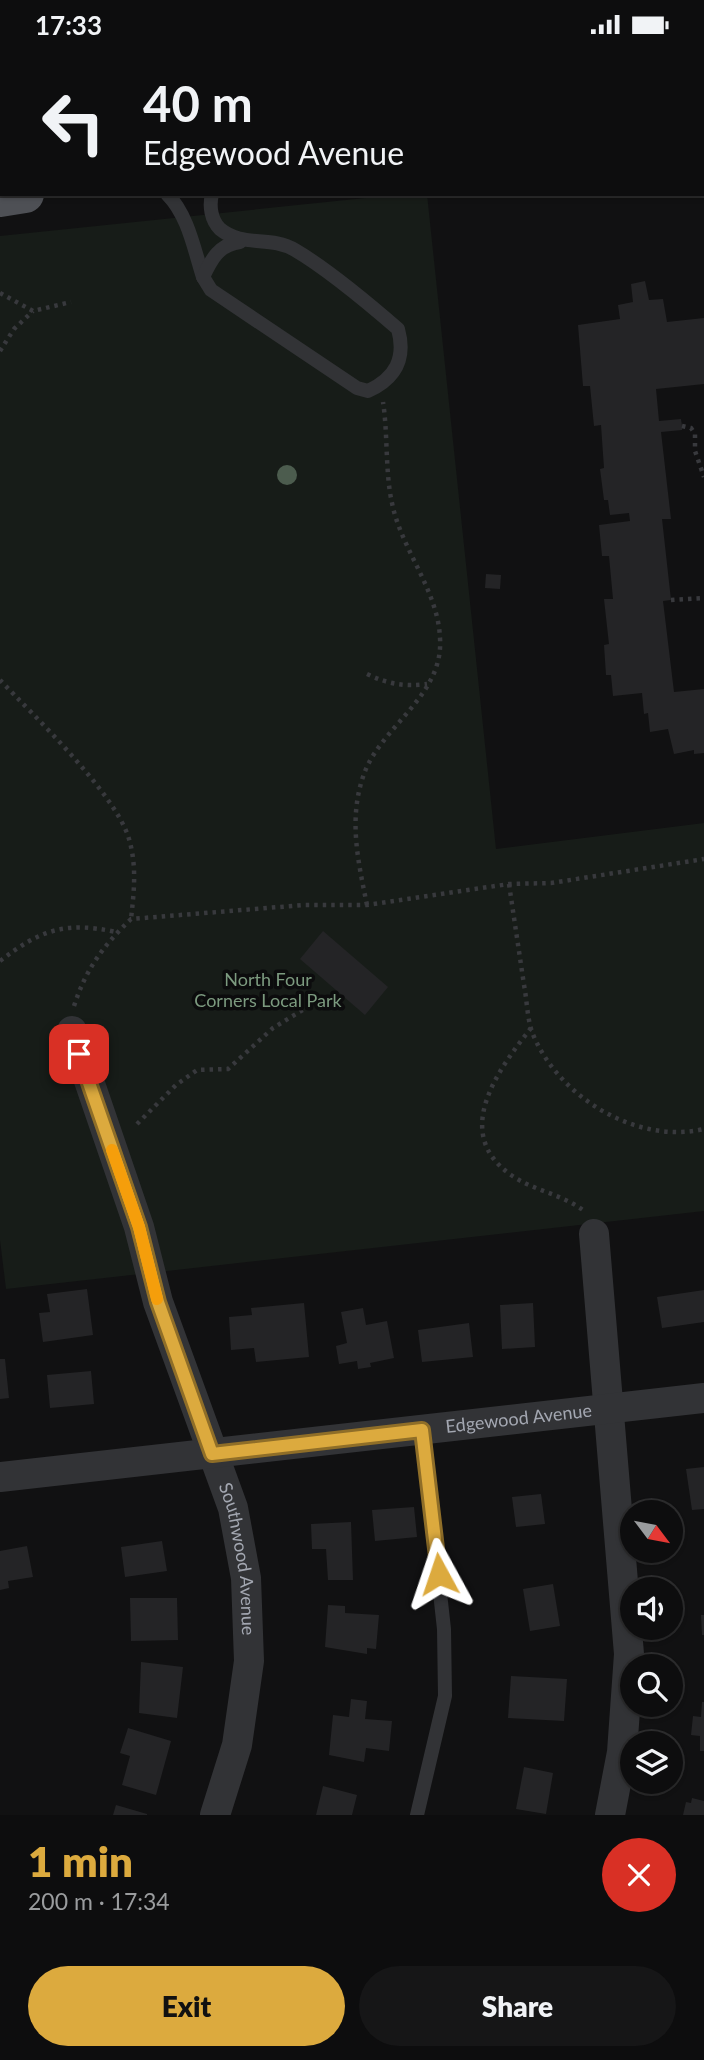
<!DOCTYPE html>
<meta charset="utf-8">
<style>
:root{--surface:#0d0d0e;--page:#161617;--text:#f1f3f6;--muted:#9a9c9e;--line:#2d2d2e;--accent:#dcaa3e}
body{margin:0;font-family:Lato,sans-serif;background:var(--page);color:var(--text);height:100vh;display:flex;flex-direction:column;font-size:26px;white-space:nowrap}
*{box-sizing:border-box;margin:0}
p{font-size:23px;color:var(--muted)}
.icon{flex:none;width:38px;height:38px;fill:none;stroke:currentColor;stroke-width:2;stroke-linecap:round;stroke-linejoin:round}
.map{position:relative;height:1766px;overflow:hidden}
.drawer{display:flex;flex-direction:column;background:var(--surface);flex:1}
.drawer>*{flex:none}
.banner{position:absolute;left:0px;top:0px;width:705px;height:147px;box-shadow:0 2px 5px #0004,0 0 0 2px var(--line);background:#0d0d0e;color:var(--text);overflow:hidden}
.needle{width:46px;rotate:122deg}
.buttons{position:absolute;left:620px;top:1451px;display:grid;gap:14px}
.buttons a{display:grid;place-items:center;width:63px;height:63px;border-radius:50%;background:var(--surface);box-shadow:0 2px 5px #0004,0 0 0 2px var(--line);font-size:35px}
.pin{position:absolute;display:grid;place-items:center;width:60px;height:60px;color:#fff;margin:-30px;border-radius:14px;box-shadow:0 4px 10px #0006}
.me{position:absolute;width:77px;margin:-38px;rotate:355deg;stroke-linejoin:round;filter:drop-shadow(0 0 5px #0008)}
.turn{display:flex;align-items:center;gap:24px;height:147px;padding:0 28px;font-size:32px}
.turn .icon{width:91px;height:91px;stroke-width:2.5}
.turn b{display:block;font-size:49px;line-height:60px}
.round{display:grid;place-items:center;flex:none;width:74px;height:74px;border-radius:37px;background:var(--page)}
.headline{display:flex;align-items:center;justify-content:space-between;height:119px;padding:0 28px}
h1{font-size:42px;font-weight:800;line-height:52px;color:var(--accent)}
.primary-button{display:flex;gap:14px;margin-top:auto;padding:14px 28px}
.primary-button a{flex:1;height:80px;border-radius:42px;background:var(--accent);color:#111;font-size:28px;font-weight:800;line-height:80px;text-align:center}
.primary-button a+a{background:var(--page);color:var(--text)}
.status{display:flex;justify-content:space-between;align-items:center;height:49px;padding:0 35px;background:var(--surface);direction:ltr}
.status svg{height:19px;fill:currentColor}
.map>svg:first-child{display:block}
.green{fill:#171c18}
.building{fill:#242426}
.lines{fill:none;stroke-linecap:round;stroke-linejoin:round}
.path{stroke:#38393d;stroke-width:4.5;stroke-dasharray:3.5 5;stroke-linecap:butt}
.service{stroke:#323336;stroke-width:14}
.minor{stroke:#323336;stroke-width:30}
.primary{stroke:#4e5055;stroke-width:38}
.tree{fill:#4c5c4e}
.route-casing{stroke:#8f6e28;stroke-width:18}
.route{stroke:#dcaa3e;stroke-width:12}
.slow{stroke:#f59e0b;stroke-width:12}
.labels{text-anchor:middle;stroke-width:7;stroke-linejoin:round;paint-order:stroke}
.park-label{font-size:18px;fill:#7c9a7f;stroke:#0c0c0d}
.street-label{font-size:18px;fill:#a3a7b1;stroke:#0c0c0d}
</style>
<div class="status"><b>17:33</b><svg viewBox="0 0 49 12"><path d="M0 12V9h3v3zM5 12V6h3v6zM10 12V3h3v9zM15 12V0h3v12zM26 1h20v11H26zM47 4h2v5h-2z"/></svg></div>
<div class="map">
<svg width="704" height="1766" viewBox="0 0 704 1766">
<rect width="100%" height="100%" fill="#111112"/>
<path class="green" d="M404,145H427L496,800L704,774V1162L6,1240L0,1191V187Z"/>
<g class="building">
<path d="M645,232L649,251L663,250L667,273L704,269V335L656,340L659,372L681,370L682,377V381L661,383L671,470H662L671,551L663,552L674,643L704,640V704L694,705V701L674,705L668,680L650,683L648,664L644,665L642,644L613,647L611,626H606L604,596L609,595L604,550H613L609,507H602L599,476L630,472L629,464L610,466L608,451H604L600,420L604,419L601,376L594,377L590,337H583L578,276L620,270L618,256L633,253L631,235Z"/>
<path d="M486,525L501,526L500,540L485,539Z"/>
<path d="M323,882L388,938L365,966L300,910Z"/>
<path d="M87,1240L93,1286L43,1293L39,1264L50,1263L47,1245Z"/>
<path d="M704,1241V1273L662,1279L657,1248Z"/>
<path d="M304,1254L309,1308L256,1313L254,1299L231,1301L229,1268L252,1266L251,1259Z"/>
<path d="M533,1254L535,1298L502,1300L500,1256Z"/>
<path d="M363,1259L366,1276L387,1272L394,1309L370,1314L371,1318L358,1320L357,1312L339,1315L336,1297L347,1294L341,1263Z"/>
<path d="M469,1274L473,1308L422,1313L418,1281Z"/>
<path d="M0,1310H5L9,1349L0,1350Z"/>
<path d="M91,1322L94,1355L50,1359L47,1326Z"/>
<path d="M704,1418V1460L692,1461L686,1420Z"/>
<path d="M541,1445L545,1475L516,1478L512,1448Z"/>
<path d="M414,1458L417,1488L375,1492L372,1461Z"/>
<path d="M351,1473L353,1531H328L326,1500H312L311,1475Z"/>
<path d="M162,1492L167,1522L125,1528L121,1498Z"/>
<path d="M27,1497L33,1528L8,1532L9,1539L0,1541V1502Z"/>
<path d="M553,1535L560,1577L530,1582L523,1540Z"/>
<path d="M130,1549H177L178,1591L131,1592Z"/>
<path d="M328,1556L345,1557V1564L379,1566L376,1600L367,1599V1605L325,1598Z"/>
<path d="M701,1566H704V1586H702Z"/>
<path d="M141,1613L183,1618L177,1669L139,1664Z"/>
<path d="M511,1627L567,1630L564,1672L508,1669Z"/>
<path d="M351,1650L367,1652L365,1670L392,1672L389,1702L366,1699L364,1713L329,1706L333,1666L349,1668Z"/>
<path d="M702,1653H704V1702H700V1687L691,1686L693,1667L701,1668Z"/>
<path d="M128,1679L171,1692L156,1746L122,1736L130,1707L120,1704Z"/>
<path d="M524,1718L553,1724L546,1765L516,1760Z"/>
<path d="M323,1737L357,1746L352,1766H316Z"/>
<path d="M692,1749L704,1752V1766H683L686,1753L691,1754Z"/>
<path d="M116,1756L147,1765V1766H113Z"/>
</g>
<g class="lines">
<g class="path">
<path d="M0,244L33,262L71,253"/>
<path d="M0,302L14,280L33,262"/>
<path d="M682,377L691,379L695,385V402L704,428"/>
<path d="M671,551L704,549"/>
<path d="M367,625C388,635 404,638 427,635"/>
<path d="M0,631C34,667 116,745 129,790C137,817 134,843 131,870"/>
<path d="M509,835C514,869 519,902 524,936C527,951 527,968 532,983C557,1047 636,1096 704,1080"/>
<path d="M367,856C358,812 348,769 364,725C381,677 444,647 440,589C438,541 401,500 392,454C385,423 388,385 383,353"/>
<path d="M0,912C40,881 65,872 116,883"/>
<path d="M74,957C86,920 103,897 131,870L304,856H367L509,835L551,834L704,810"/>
<path d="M531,979C498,1021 451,1084 511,1126C532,1141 561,1145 583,1161"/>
<path d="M137,1075L176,1036L197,1021L228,1020L273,979L314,954"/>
</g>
<g class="service">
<path d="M167,145C188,166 194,200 203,228"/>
<path d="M212,145C209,157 211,171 220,180C243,199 270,186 295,201C329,221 368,254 398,280C406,309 396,329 368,342L357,339L211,241L203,228C212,209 219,196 240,193"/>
<path d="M417,1766L445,1647L444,1580L422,1381"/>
</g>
<g class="minor">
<path id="s1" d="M72,982L139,1178L158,1253L233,1459L246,1529L249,1612L237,1696L215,1766"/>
<path d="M594,1185L629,1605L622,1703L610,1766"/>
<path id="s2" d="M0,1428L704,1349"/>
</g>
<g class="primary">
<path d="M473,2L478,0"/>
<path d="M568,2L569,0"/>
<path d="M625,2L629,0"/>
<path d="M0,92H2"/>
<path d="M0,149L25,145"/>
</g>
</g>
<circle class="tree" cx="287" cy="426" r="10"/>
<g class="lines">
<g class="route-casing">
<path id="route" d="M79,1005L139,1178L158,1253L212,1405L422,1381L439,1525"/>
</g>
<use href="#route" class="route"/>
<path class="slow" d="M112,1101L139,1178L157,1250"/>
</g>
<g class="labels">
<g class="park-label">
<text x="268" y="937">North Four<tspan x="268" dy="21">Corners Local Park</tspan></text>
</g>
<g class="street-label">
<text dy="6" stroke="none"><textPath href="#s2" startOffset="522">Edgewood Avenue</textPath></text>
<text dy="6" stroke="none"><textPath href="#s1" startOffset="555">Southwood Avenue</textPath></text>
</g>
</g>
</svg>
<div class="buttons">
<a><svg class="needle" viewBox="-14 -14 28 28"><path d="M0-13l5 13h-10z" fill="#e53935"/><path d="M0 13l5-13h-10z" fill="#9a9c9e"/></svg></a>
<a><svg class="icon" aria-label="sound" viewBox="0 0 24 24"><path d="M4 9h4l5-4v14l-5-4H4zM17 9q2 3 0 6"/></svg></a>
<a><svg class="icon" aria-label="search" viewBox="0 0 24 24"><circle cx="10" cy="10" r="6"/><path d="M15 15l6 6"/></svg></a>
<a><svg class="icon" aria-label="layers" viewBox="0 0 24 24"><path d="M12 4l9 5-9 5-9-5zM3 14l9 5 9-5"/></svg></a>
</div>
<div class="pin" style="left:79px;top:1005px;background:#d93025"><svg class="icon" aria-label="arrive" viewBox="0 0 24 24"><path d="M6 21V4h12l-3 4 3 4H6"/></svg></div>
<svg class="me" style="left:439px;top:1525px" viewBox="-20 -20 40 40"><path d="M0-17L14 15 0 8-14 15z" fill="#dcaa3e" stroke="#fff" stroke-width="4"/></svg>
<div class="banner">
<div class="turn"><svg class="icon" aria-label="left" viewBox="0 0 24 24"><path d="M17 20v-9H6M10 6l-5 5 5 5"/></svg><div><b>40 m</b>Edgewood Avenue</div></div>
</div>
</div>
<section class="drawer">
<div class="headline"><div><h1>1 min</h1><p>200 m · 17:34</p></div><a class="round" style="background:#d93025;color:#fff"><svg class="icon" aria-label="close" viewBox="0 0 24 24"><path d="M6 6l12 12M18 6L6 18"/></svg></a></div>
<div class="primary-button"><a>Exit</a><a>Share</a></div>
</section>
